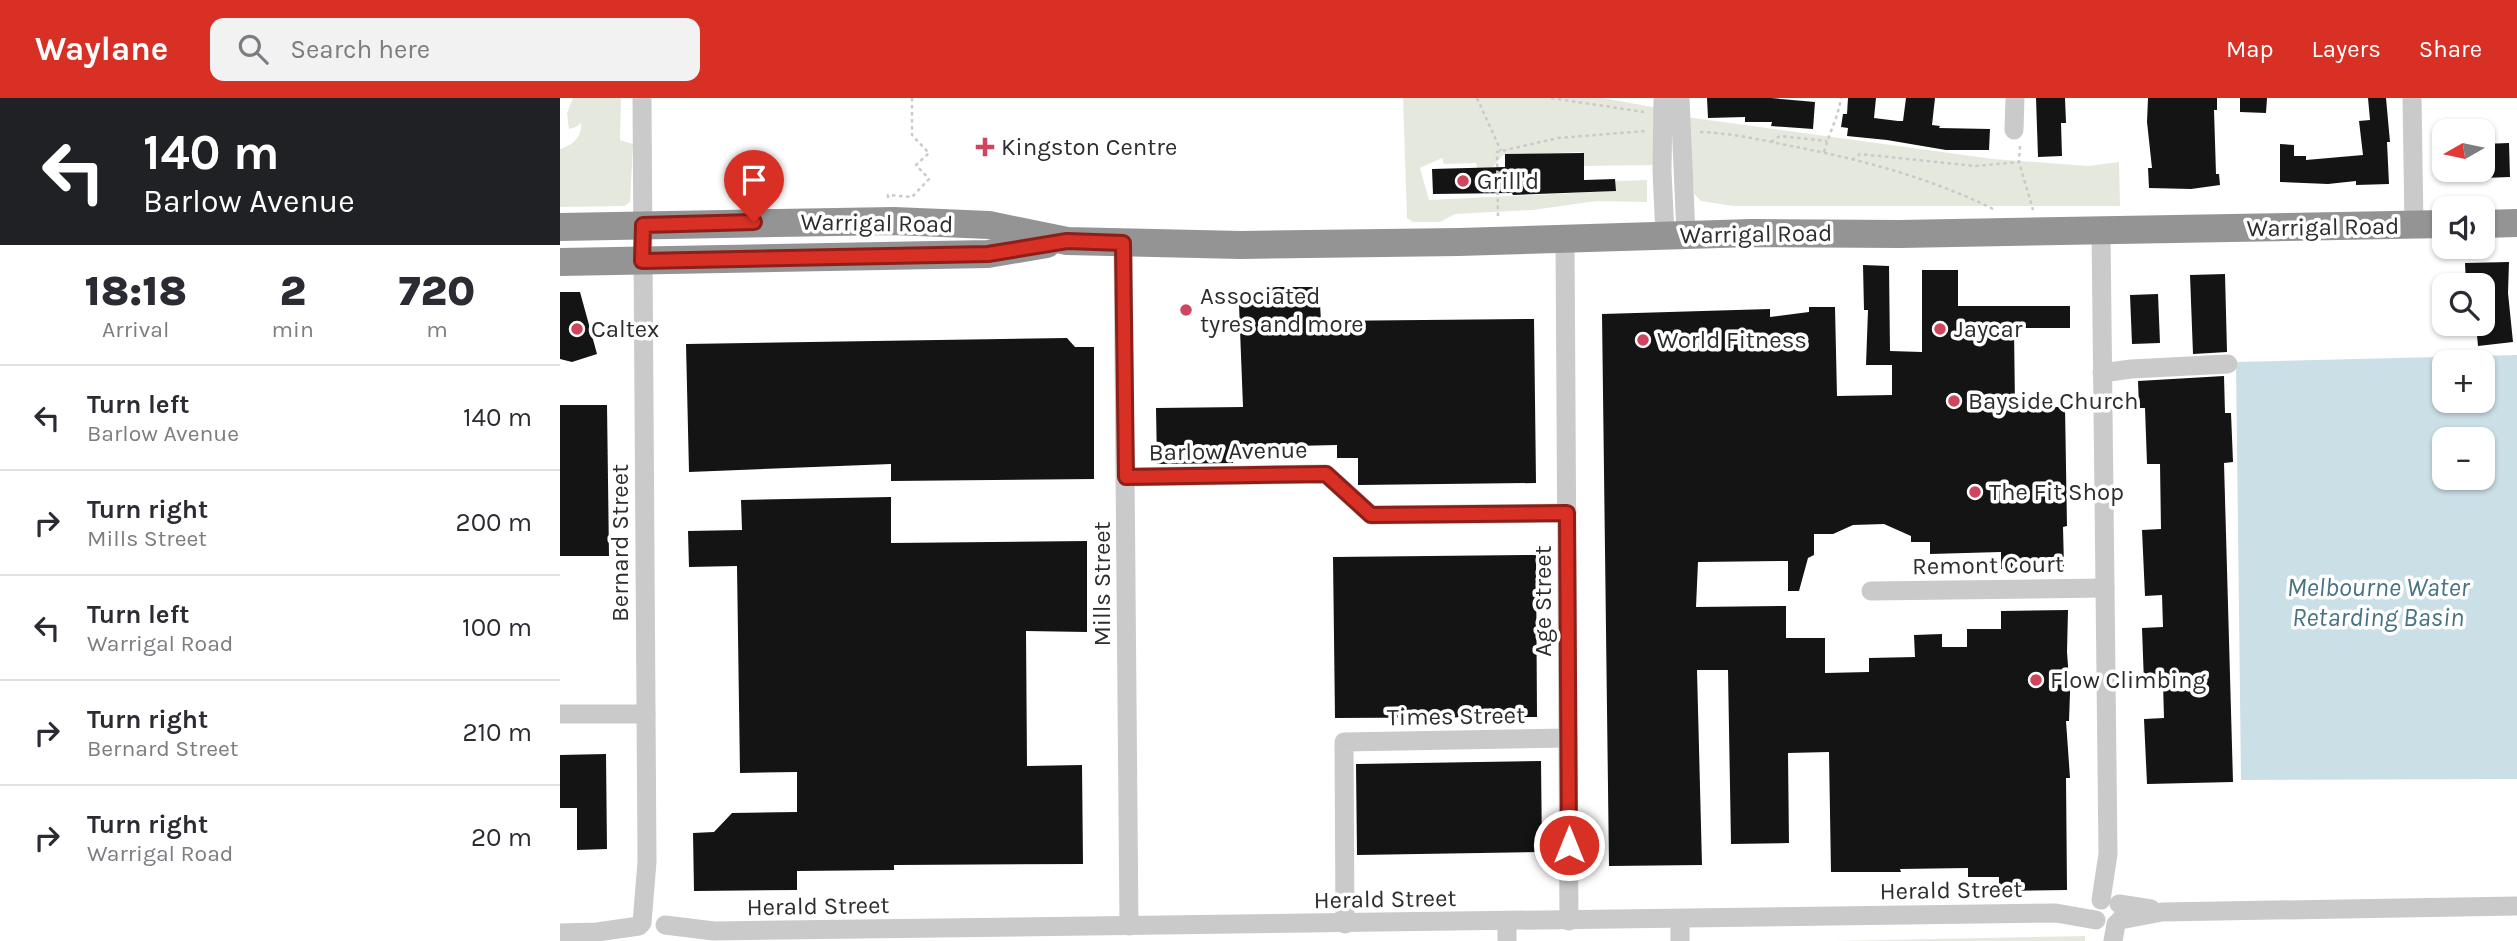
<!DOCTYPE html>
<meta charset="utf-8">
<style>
:root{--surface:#fff;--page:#f2f2f3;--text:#2b2b33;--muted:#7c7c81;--line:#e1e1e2;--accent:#d93025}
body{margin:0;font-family:Karla,sans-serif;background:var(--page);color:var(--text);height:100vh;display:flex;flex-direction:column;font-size:26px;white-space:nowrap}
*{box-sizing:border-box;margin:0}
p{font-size:23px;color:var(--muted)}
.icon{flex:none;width:38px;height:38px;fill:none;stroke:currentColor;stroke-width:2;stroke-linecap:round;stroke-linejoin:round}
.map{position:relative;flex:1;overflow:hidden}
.panel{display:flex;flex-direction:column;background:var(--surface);width:560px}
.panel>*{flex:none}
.guide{background:#202124;color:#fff;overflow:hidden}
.needle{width:46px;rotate:261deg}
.controls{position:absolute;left:1872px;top:21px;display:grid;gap:14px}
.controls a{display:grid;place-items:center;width:63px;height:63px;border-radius:14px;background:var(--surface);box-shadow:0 2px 5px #0004;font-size:35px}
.pin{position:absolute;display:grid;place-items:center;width:60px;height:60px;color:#fff;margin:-72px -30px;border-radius:50% 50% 50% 0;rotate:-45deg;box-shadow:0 0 7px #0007}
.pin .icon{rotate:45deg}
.me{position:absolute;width:77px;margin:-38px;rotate:0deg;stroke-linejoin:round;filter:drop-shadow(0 0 5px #0008)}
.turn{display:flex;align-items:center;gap:24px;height:147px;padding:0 28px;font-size:32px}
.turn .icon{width:91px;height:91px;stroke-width:2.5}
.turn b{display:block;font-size:49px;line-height:60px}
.eta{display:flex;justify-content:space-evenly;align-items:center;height:119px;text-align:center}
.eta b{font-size:42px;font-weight:800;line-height:49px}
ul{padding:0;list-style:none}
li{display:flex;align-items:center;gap:21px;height:105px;padding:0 28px;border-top:2px solid var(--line)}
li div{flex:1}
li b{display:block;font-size:26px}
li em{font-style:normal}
header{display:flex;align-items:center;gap:42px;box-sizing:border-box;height:98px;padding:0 35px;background:var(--accent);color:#fff}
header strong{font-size:33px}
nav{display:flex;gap:38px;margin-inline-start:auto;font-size:24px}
.search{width:490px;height:63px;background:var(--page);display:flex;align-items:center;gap:18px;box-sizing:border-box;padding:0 24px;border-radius:14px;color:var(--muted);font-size:26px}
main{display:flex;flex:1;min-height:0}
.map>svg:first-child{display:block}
.green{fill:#e5e9dd}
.water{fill:#cbdfe7;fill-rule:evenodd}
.building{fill:#141414}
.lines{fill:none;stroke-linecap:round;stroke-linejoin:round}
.path{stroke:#cacaca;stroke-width:2.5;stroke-dasharray:3.5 3.5;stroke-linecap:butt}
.minor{stroke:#cacaca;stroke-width:19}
.highway{stroke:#949494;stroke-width:28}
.route-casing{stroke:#8d1f18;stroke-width:18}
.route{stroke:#d93025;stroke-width:12}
.poi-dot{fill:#cf455d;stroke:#fff;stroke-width:2.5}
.labels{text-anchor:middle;stroke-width:7;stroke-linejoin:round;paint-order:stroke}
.poi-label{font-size:24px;fill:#2d2d2d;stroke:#fff;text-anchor:start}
.street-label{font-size:24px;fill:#2d2d2d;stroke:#fff}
.water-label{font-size:26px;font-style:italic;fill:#467385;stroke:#fff}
</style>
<header>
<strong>Waylane</strong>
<div class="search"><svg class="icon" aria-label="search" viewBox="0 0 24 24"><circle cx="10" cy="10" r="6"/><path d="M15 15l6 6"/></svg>Search here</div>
<nav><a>Map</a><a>Layers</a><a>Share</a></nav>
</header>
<main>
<section class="panel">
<div class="guide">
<div class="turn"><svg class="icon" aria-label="left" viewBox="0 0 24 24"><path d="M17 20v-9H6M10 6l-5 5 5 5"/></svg><div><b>140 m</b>Barlow Avenue</div></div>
</div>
<div class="eta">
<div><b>18:18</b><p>Arrival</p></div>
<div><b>2</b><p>min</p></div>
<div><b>720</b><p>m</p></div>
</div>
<ul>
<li><svg class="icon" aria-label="left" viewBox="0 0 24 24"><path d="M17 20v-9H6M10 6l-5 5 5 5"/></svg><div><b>Turn left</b><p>Barlow Avenue</p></div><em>140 m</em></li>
<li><svg class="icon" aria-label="right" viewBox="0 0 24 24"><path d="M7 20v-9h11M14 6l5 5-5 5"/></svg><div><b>Turn right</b><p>Mills Street</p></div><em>200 m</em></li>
<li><svg class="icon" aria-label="left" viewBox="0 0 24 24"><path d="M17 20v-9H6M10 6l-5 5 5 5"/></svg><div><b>Turn left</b><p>Warrigal Road</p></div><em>100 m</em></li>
<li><svg class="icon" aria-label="right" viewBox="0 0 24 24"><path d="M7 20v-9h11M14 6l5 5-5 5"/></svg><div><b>Turn right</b><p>Bernard Street</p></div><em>210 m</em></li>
<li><svg class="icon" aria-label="right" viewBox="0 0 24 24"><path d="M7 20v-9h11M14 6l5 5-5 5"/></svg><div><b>Turn right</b><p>Warrigal Road</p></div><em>20 m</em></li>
</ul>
</section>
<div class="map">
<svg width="1957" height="843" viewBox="0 0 1957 843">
<rect width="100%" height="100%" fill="#fff"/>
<g class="green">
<path d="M13,0H61L60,42L73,46L70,104L64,108L0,109V51C13,47 22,39 21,25L16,29L9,31L7,15Z"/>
<path d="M843,0H1043L1098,10L1097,67L1023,68L1022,54L943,57L932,70H917L916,65L884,66L882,60L860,70L869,102L1054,93V83L1087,82V104L1036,103L973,112L895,116L880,124H853L847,120Z"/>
<path d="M1126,19L1433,61L1528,68L1559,64L1560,108H1173L1141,103L1134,96Z"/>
<path d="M1525,838V843H1274Z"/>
</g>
<path class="water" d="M1957,257V681L1681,682L1676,264ZM1885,264H1923V303H1885ZM1885,341H1923V380H1885Z"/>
<g class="building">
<path d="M1147,0H1211L1255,4L1253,31L1211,28L1212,24H1185V19L1148,20Z"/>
<path d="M1288,0H1316L1314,20L1338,23H1343L1346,0H1375L1372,27L1380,28L1379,30L1430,31L1429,52H1386L1327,42L1287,38L1288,30L1281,29L1283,16H1287Z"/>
<path d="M1476,0H1505L1506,25H1501L1502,58L1478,59Z"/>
<path d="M1588,0H1657V12H1654L1656,76H1659L1660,87L1631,91L1589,90L1588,70H1592L1587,24Z"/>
<path d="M1680,0H1707L1706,15L1680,14Z"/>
<path d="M1808,0H1826L1830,44H1827L1829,86L1796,87V83L1768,86L1720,84V46L1734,47V58H1746V62L1803,57L1799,23L1810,22Z"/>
<path d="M1949,45L1950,79L1923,80V46Z"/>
<path d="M1024,55V82L1055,81L1056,93L953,97L952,95L873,96L872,71L945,69V56Z"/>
<path d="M1949,164L1948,195L1953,244L1918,248L1916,226H1923V187H1906L1905,165Z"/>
<path d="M1303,167L1329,168L1330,253L1362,254V172H1398V208H1510V230H1454L1455,309H1505L1507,428L1503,429L1504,469L1441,471V454L1370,456V444H1351V438L1324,426L1293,427L1273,436H1254V457L1248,460L1239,493H1228V463L1138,464L1136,509L1226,508V540H1265V575L1309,574V560L1355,559L1354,537L1382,536V549H1407V531H1441V513L1508,512L1507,554L1510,595L1509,623H1506L1510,680H1506L1507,792L1439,793V779H1408V770L1340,771L1341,774H1271L1269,654L1228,655L1229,745L1171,746L1168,572H1137L1142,767L1049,768L1042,216L1210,211V219L1249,214V209H1275L1277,298L1332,297V267H1306L1308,212H1304Z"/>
<path d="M1665,176L1667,254L1633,256L1630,177Z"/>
<path d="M716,189H759L761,223L974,221L976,385L798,387V360H777V347L693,349L673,345V365L597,366L596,310L683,309L679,206L685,196Z"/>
<path d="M0,194H20L37,256L12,264L0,261Z"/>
<path d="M1598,196L1600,245L1572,246L1570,197Z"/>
<path d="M507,240L515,249H534V381L331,383V366L129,374L126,246Z"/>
<path d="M1664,278L1665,315H1671L1673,364L1664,365L1673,684L1587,686L1584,621L1604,620L1603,585H1584L1582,530L1603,529L1602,497L1585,498L1582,432L1601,431L1600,366H1587L1585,310H1579L1578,283Z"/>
<path d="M0,307H47L49,458H0Z"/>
<path d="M331,399V445L527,443V534L466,533L467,668L522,667L523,766L334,767V772L237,773V792L134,793L133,735L154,734L172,715L237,714V674L180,675L177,468L129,469L128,433L182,432L181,402Z"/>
<path d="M976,457L977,619L775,620L773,459Z"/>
<path d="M46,656L47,751L17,752V710H0V657Z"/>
<path d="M981,663L982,754L797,757L796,666Z"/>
</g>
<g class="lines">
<g class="path">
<path d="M917,0L941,53"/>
<path d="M991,0L1084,14"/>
<path d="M1140,34C1170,35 1197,41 1226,47C1295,60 1369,79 1433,111"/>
<path d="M1211,44L1220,38L1267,43"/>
<path d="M1460,48L1459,64L1473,112"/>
<path d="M1264,54C1269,35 1278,20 1281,0"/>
<path d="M1292,62L1300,56L1415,68L1459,64"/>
<path d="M937,75L946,74"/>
<path d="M328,100V97L352,99L369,81L356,67L369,55L352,37V0"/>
<path d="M938,118L937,54L998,40L1085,33"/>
</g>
<g class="minor">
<path d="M1103,0L1102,73L1105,137"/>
<path d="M1120,0L1126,137"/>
<path d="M1852,0L1854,127"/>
<path d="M1454,32L1455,0"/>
<path d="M1541,134L1548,756L1541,802"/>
<path d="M1005,140L1009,823"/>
<path d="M563,144L569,828"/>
<path d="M1542,275L1571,271L1668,266"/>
<path d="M566,379L766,376L811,417L1007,415"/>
<path d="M1311,493L1545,490"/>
<path d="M0,616H86"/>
<path d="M1559,806L1591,811"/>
<path d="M1560,822L1602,814L1957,808"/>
<path d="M82,825L87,764L82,0"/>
<path d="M785,826L784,644L1008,640"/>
<path d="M105,827L154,833L1496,815L1536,822"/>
<path d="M0,835L37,834L79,828"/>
<path d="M947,843V824"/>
<path d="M1120,843V821"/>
<path d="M1553,843L1556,826"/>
</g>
<g class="highway">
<path d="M1923,126L1957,125"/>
<path d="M0,129L334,123L429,127L507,143L681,147L899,144L1192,135L1340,136L1885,126"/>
<path d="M0,164L428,156L487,146"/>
</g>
</g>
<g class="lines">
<g class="route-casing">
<path id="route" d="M194,124L83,127L82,163L428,156L507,143L563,145L566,379L766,376L811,417L1007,415L1009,747"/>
</g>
<use href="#route" class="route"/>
</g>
<g class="poi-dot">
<path d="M421.5 38.5h7v7h7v7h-7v7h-7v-7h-7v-7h7z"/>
<circle cx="903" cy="83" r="7"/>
<circle cx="626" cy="212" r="7"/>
<circle cx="17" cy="231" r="7"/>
<circle cx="1380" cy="231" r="7"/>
<circle cx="1083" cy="242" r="7"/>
<circle cx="1394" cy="303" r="7"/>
<circle cx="1415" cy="394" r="7"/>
<circle cx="1476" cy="582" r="7"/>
</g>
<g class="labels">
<g class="poi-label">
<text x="441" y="57">Kingston Centre</text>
<text x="917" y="91">Grill'd</text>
<text x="640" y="206">Associated<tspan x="640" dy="28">tyres and more</tspan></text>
<text x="31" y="239">Caltex</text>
<text x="1394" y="239">Jaycar</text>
<text x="1097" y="250">World Fitness</text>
<text x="1408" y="311">Bayside Church</text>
<text x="1429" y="402">The Fit Shop</text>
<text x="1490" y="590">Flow Climbing</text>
</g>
<g class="street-label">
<text transform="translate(317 125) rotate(1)" y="8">Warrigal Road</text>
<text transform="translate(1763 129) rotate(-1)" y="8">Warrigal Road</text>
<text transform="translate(1196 136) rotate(-1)" y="8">Warrigal Road</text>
<text transform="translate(668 353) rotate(-1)" y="8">Barlow Avenue</text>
<text transform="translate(60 445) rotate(-90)" y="8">Bernard Street</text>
<text transform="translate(1428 467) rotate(-1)" y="8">Remont Court</text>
<text transform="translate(542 486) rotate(-90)" y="8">Mills Street</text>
<text transform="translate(983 503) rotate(-90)" y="8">Age Street</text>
<text transform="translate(896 618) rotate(-1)" y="8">Times Street</text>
<text transform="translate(1391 792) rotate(-1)" y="8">Herald Street</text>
<text transform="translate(825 801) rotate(-1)" y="8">Herald Street</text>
<text transform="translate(258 808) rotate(-1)" y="8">Herald Street</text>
</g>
<g class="water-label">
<text x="1818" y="498">Melbourne Water<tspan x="1818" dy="30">Retarding Basin</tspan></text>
</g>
</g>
</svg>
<div class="controls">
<a><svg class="needle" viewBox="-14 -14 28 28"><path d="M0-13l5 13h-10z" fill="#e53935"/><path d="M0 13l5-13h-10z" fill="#7c7c81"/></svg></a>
<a><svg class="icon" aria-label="sound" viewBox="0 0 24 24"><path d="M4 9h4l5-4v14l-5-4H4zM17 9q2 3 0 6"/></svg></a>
<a><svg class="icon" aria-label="search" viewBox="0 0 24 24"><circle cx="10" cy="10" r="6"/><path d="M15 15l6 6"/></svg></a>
<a>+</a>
<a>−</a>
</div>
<div class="pin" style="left:194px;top:124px;background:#d93025"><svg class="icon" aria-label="arrive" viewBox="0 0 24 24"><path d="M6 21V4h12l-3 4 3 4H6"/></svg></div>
<svg class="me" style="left:1009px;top:747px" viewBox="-20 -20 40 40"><circle r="17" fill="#d93025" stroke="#fff" stroke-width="3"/><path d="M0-11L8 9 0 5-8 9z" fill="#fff"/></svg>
</div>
</main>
